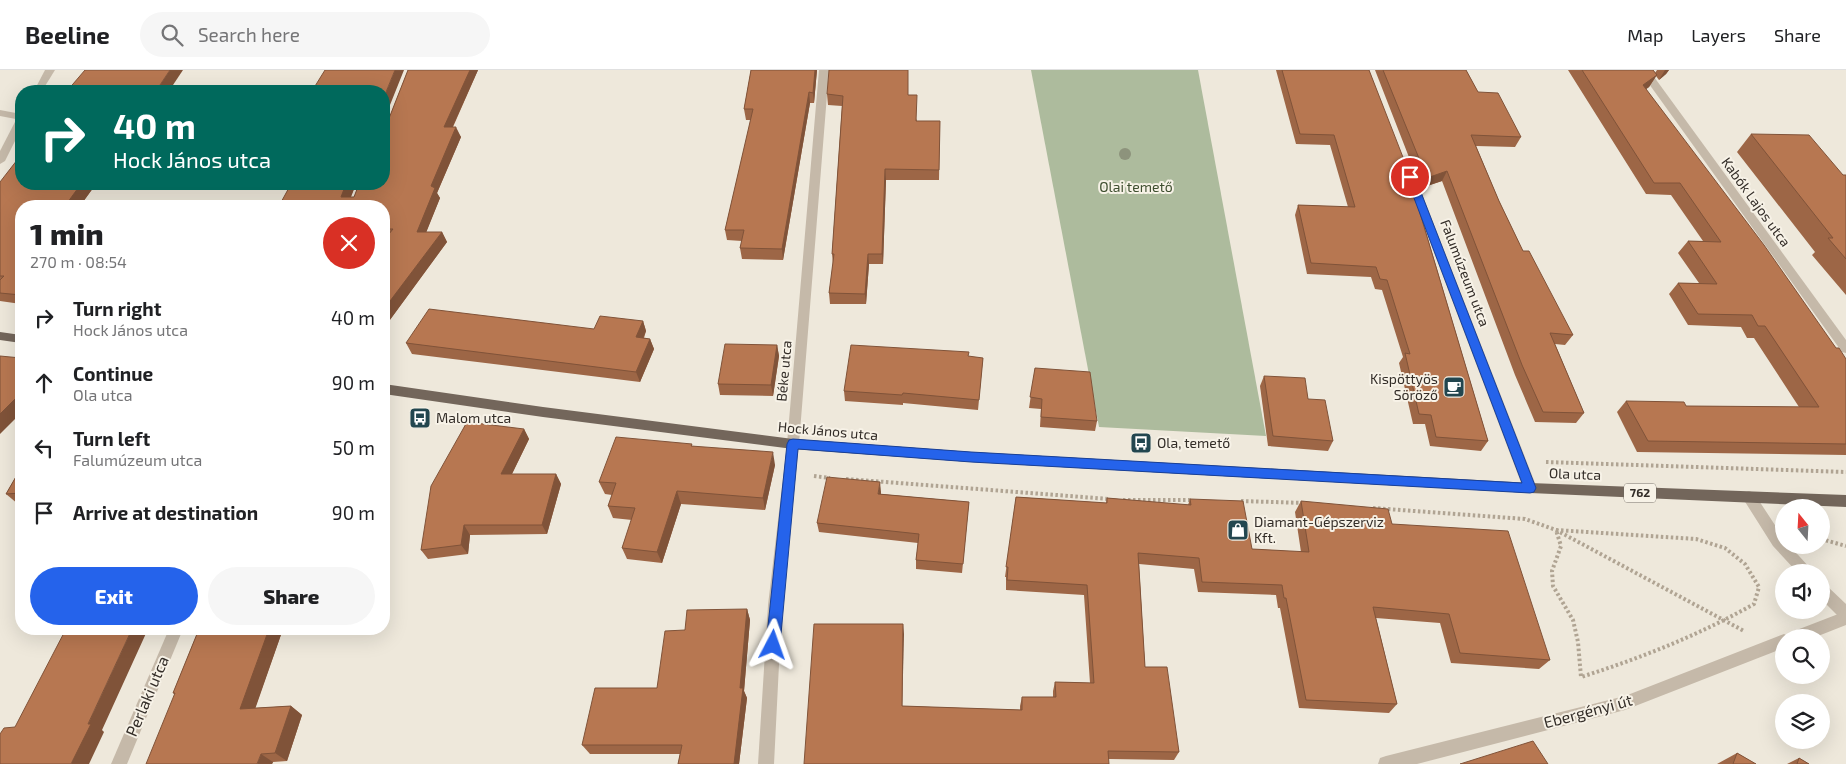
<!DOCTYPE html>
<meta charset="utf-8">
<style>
:root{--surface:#fff;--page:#f6f6f6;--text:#202124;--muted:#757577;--line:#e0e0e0;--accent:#2563eb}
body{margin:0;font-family:"Exo 2",sans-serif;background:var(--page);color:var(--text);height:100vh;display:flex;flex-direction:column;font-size:19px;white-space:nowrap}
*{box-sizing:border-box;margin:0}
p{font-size:16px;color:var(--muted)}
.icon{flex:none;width:28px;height:28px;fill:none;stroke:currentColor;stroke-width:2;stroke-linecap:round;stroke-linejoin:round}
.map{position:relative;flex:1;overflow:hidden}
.details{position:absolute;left:15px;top:130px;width:375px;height:435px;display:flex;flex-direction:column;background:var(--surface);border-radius:20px;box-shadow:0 5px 20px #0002}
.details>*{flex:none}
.hud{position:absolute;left:15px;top:15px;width:375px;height:105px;border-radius:20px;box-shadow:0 5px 20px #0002;background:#00695c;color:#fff;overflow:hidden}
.needle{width:32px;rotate:342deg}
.buttons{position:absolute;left:1775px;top:429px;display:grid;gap:10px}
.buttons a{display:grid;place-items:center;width:55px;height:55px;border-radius:50%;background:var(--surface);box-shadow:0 5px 20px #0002;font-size:25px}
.pin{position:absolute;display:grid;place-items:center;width:42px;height:42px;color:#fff;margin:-21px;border:2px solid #fff;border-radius:50%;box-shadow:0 1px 5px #0007}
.me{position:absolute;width:55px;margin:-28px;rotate:4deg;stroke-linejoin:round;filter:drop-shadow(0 0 4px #0008)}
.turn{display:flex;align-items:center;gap:18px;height:105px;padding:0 15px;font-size:22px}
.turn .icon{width:65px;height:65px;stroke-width:2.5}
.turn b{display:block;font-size:35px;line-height:42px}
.round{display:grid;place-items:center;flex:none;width:52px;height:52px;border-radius:26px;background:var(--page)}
.head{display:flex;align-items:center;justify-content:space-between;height:85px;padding:0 15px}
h1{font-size:30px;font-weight:800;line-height:38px}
.cta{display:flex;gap:10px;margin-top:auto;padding:10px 15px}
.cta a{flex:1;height:58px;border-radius:30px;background:var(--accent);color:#fff;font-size:20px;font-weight:800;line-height:58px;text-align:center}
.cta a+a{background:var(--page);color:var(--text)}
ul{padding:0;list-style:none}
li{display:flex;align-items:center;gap:15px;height:65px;padding:0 15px}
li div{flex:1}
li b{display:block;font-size:19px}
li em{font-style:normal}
header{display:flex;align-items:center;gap:30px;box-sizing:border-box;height:70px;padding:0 25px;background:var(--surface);border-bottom:1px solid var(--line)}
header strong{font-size:24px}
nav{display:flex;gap:28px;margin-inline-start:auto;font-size:18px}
.search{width:350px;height:45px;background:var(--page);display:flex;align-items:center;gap:12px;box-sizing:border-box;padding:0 18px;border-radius:28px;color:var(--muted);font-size:19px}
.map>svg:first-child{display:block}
.green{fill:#adbb9d}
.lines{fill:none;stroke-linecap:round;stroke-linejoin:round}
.path{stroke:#b0a493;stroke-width:4;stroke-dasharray:2.5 2.5;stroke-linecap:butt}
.service{fill:#c5b9a9;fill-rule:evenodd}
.minor{fill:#c5b9a9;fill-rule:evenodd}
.tertiary{fill:#c5b9a9;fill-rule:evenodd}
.primary{fill:#73665b;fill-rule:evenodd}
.tree{fill:#8d937c}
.wall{fill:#9d6646}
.shaded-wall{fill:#805339}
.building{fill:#b77751;stroke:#805339}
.route{fill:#2563eb;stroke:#184099}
.labels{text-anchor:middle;stroke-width:4;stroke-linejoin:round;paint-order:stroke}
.shield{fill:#f7f2e7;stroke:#6e6861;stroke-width:1}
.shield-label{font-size:12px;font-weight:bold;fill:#332d28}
.park-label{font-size:14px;fill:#3e4e2f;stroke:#f7f2e7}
.street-label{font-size:14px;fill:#332d28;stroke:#f7f2e7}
.poi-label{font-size:14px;fill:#332d28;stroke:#f7f2e7;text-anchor:start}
.near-street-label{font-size:16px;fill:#332d28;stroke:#f7f2e7}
</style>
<header>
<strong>Beeline</strong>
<div class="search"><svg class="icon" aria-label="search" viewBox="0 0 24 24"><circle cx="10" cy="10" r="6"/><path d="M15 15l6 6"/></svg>Search here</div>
<nav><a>Map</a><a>Layers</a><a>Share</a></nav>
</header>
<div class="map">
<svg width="1846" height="694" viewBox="0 0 1846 694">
<rect width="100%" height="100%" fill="#eee8db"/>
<path class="green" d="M1031,0H1198L1266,366L1099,357Z"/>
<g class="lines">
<g class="path">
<path d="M1546,392L1846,402"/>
<path d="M814,406L830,408"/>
<path d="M846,409L1109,429"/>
<path d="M1123,430H1192"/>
<path d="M1241,431L1304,433"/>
<path d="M1373,438L1525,449L1556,460L1744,561"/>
<path d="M1556,460L1696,469L1725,478L1745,494L1759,517L1754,534C1699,565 1641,588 1581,607L1578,572L1573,550L1553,516L1552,501L1561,476Z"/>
<path d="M1821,469L1846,476"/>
</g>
<path class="service" d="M0,40L21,44V50L0,46Z"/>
<g class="minor">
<path d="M45,0H55L42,21H34Z"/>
<path d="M819,0H829L799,374L782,535L774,694H758L768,535L787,374Z"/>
<path d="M1639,0H1649L1846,270V283L1842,282Z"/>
<path d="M21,47V59L5,91L0,94V81L16,50Z"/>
<path d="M1407,95L1412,98L1537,418L1535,422L1530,423L1525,422L1523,418L1402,98Z"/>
<path d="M1846,541V555L1813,568H1784V578L1625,640L1417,694H1378L1380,688L1386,686L1625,626L1784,564L1788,566L1789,563Z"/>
<path d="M169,559H183L127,694H111Z"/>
</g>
<g class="tertiary">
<path d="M1749,421L1754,423L1784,469V475H1789L1810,498L1812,502H1797L1773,476L1742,427L1744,423Z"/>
<path d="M1821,513L1826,515L1846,534V551L1841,549L1821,529Z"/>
</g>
<g class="primary">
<path d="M0,262L21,265V273L0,270Z"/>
<path d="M384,314L543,337L793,369L971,382L1530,413L1846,425V437L1530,423L971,392L793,379L543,347L384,324Z"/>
</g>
</g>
<circle class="tree" cx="1125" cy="84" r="6"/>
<g class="wall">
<path d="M408,0H478L453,57L461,67L437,123L440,128L426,162H442L447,172L384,258V136L291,114H356L351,127H354L386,56Z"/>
<path d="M751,0H817L814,33H810L783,190L742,189L740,178L742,171L727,170L725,160L751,50H746L744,39Z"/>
<path d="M1276,0H1369L1412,115L1488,371L1481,381L1430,376L1425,354H1413L1399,293L1403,287L1382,220L1375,219L1371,207L1307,204L1295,145L1298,135L1348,137L1330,75L1296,74Z"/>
<path d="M1375,0H1466L1478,22L1521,67L1515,77L1476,76L1499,131L1523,181L1573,265L1565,275L1555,274L1584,343L1576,353L1535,352L1515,305L1442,111L1421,118Z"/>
<path d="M1568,0H1653L1655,3L1657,0H1669L1666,4L1659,10L1656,6L1649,17L1646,19L1836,278L1846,289V385L1637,382L1617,342L1626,331L1686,336L1799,337L1754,268H1747L1741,257L1688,255L1669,224L1678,213H1699L1678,183L1688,171H1703L1671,125L1646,124Z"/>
<path d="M827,24L908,25L917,51H940L939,110H886L883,194H869L866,234H830L829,223L833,194L832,184L842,36L828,35Z"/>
<path d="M1751,64L1843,105H1846V225L1812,185L1815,182L1737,82Z"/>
<path d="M0,112L96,114L80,136H21V234L0,231Z"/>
<path d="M643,251L646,261L644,268L650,269L654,279L640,312L412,284L406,273L594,259Z"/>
<path d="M777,275L779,286L773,326L720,325L718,314Z"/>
<path d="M968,287L983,288L978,340L903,333V335L845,331L844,321Z"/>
<path d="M1035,298L1097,351L1095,361L1040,357L1041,339L1029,338Z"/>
<path d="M1264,306L1308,329L1333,371L1328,381L1268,376L1260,316Z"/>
<path d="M524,359L529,369L512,404H556L561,414L547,464L470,465L468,484L428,489L421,480Z"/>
<path d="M692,374V376L775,395L765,440L681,434L662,493L627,489L622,478L632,450L613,448L608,436L612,425L605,424L599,412Z"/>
<path d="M21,398V434H18L6,424Z"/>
<path d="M881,422V424L969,432L962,503L916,499V490L918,473L819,462L817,453Z"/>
<path d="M1016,427L1106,433L1107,428L1188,435L1190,429L1252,479L1301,482L1295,442L1301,431L1392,454L1550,590L1539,599L1451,593L1440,553L1376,548L1397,634L1389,643L1299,638L1280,538H1278L1276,525L1198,522L1194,499L1139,494L1145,597L1179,682L1174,690L1109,689L804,694L903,554L902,636L1020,640V636L1022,627H1053V621L1055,612L1090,613L1084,525L1006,520V507H1005Z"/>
<path d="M747,539L750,550L744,621L747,628L739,694H678L680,684H590L582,675L657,618L685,560Z"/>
<path d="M199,559H283L255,638L291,636L302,645L287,691L273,692L272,694L173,623Z"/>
<path d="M1737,683L1756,694H1717Z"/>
<path d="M1799,688L1809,694H1787Z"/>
</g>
<g class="shaded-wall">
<path d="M170,0H183L169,21H156Z"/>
<path d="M395,0H404L384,50V27Z"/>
<path d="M470,0H478L448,67L444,57Z"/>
<path d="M815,0H817L814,33L813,23Z"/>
<path d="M1665,0H1669L1666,4L1659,10Z"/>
<path d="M1657,5L1649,17L1636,27L1643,15Z"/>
<path d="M809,22L810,33L783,190L782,179Z"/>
<path d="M456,57L461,67L437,123L440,128L422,173L417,162L431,116Z"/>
<path d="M885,99L886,110L883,194L882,184Z"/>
<path d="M1447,101L1442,111L1421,118L1427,108Z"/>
<path d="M81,114H96L80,136H65Z"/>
<path d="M346,114H356L347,136L341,127Z"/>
<path d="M442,162L447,172L384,258V239Z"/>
<path d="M868,184L869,194L866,234L865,224Z"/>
<path d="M643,251L646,261L639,278L636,267Z"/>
<path d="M650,269L654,279L640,312L636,302Z"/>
<path d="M777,275L779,286L773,326L771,315Z"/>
<path d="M21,323V343L0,364V344Z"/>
<path d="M524,359L529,369L507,414L501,404Z"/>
<path d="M773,382L775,395L765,440L763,428Z"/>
<path d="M556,404L561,414L547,464L542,455Z"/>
<path d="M880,412L881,422L879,433L878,424Z"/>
<path d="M677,421L681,434L662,493L657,482Z"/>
<path d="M464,455L470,465L468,484L461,475Z"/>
<path d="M384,517L389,523L384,538Z"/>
<path d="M747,539L750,550L744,621L747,628L739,694H734L740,618Z"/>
<path d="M903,554L904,564L902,645V636Z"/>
<path d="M132,559H148L102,660L104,662L89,694H71L88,654Z"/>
<path d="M269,559H283L252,648L240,639Z"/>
<path d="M291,636L302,645L287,691L275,683Z"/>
<path d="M261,684L273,692L272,694H257Z"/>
</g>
<g class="building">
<path d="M85,0H170L156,21H67Z"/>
<path d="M325,0H395L384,27V21H312Z"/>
<path d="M408,0H470L444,57H456L431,116L435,118L417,162H442L384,239V170L393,159H384V136H279L291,114H346L341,127H354L359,114H384V57L386,56Z"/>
<path d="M751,0H815L813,23L809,22L782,179L740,178L744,160H725L753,39H744Z"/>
<path d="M829,0H908V25H917L916,51H940L939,100L885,99L882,184H868L865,224L829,223L834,184H832L843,26L827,24Z"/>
<path d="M1282,0H1369L1413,113H1411L1488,371L1436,367L1431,345L1419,344L1405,283L1410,284L1387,210L1380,209L1376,197L1311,193L1298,135L1355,137L1334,65L1300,64Z"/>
<path d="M1383,0H1466L1478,22L1498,23L1521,67L1471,65L1499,131L1523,181H1529L1573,265L1550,263L1584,343L1543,342L1522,295L1447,101L1427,108Z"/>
<path d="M1582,0H1653L1657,5L1643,15L1764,175L1836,278H1839L1846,289V374L1648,371L1626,331L1684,332L1686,336L1819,337L1765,256H1758L1752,245L1698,244L1678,213L1717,214L1688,171L1721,172L1680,113H1654Z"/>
<path d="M1751,64L1809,65L1843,105H1846V189L1828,168H1833Z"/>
<path d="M21,85V114H81L65,136H21V225L0,223V210L4,206H0V112Z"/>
<path d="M429,239L594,259L600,246L643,251L636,267L650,269L636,302L406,273Z"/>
<path d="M725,274L777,275L771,315L718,314Z"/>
<path d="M851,275L969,282L968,286L983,288L979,330L903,323L902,325L844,321Z"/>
<path d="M0,286L21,288V323L0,344Z"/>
<path d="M1035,298L1090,302L1097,351L1041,347L1042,329L1030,327Z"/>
<path d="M1264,306L1305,308L1308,329L1325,330L1333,371L1273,366Z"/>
<path d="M467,352L524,359L501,404H556L542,455H464L461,475L421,480L431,416Z"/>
<path d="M616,367L692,374L691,376L773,382L763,428L677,421L657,482L622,478L635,438L608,436L616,413L599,412Z"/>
<path d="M21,398V423L6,424Z"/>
<path d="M827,407L880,412L878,424L969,432L963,494L916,490L919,464L817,453Z"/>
<path d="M1016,427L1107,433V428L1191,435L1190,429L1243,431L1252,479L1309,482L1301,431L1388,439L1392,454L1508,461L1550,590L1460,583L1449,544L1373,537L1397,634L1306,630L1286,528H1284L1282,515L1202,512L1199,488L1138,483L1145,597H1167L1179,682L1108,681L1109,694H804L814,554H903L902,636L1022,640V627H1056L1055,612L1094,613L1087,515L1007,510L1008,497H1006Z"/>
<path d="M747,539L740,618H743L734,694H678L682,675H582L595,618H657L665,561L685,560L687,540Z"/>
<path d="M66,559H132L88,654H91L71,694H0V664L4,658L15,657Z"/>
<path d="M199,559H269L240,639L291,636L275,683L261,684L257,694H146L175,623H173Z"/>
<path d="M1533,671L1548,694H1460Z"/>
<path d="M1737,683L1756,694H1733Z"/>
<path d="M1799,688L1809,694H1797Z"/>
</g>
<path class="route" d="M1410,104L1415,107L1536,418L1534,422L1530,423L971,392L798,379L780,575L778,579L773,581L768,579L766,575L787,374L789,370L793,369L971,382L1522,413L1406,107Z"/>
<defs>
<g id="cafe-square" transform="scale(1.125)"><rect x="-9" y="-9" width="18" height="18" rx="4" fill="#22464f" stroke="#f7f2e7"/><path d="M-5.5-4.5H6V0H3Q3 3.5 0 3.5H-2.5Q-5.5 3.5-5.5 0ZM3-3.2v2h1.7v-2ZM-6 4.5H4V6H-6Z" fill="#fff"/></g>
<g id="bus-square" transform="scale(1.125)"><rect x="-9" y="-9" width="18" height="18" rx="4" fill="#22464f" stroke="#f7f2e7"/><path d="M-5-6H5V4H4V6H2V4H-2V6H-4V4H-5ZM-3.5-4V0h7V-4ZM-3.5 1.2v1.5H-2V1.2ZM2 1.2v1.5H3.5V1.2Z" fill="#fff"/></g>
<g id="shop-square" transform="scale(1.125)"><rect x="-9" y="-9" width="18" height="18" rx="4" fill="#22464f" stroke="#f7f2e7"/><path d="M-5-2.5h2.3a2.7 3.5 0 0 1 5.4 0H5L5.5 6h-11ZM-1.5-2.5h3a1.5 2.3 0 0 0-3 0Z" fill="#fff"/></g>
</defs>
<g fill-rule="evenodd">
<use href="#cafe-square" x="1454" y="317"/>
<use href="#bus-square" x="420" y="348"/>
<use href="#bus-square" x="1141" y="373"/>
<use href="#shop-square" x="1238" y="460"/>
</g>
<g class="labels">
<rect class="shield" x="1624" y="413.5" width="32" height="19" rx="4"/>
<g class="shield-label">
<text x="1640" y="427">762</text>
</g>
<g class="park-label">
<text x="1136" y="122">Olai temető</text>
</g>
<g class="street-label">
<text transform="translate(1756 132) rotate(54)" y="5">Kabók Lajos utca</text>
<text transform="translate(1465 203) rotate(69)" y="5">Falumúzeum utca</text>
<text transform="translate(784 301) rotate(-85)" y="5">Béke utca</text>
<text transform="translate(828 361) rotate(5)" y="5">Hock János utca</text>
<text transform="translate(1575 404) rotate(2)" y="5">Ola utca</text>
</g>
<g class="poi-label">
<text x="1438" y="314" text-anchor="end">Kispöttyös<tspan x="1438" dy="16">Söröző</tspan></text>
<text x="436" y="353">Malom utca</text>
<text x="1157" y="378">Ola, temető</text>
<text x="1254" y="457">Diamant-Gépszerviz<tspan x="1254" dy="16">Kft.</tspan></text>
</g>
<g class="near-street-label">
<text transform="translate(147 626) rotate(-67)" y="6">Perlaki utca</text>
<text transform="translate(1588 641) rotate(-15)" y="6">Ebergényi út</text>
</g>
</g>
</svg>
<div class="buttons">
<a><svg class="needle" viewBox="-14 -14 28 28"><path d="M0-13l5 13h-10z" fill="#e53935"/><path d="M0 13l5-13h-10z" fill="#757577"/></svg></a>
<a><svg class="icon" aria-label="sound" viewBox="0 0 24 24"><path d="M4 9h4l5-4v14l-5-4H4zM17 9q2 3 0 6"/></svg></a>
<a><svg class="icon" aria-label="search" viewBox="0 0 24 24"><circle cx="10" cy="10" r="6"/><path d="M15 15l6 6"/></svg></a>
<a><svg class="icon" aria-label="layers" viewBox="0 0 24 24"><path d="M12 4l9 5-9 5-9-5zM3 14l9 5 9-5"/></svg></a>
</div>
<div class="pin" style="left:1410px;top:107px;background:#d93025"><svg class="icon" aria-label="arrive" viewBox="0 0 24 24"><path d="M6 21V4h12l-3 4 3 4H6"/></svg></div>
<svg class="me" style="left:773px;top:575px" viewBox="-20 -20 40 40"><path d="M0-17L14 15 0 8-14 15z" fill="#2563eb" stroke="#fff" stroke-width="4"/></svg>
<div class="hud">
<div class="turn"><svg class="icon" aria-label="right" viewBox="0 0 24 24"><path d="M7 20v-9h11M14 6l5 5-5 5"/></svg><div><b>40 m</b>Hock János utca</div></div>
</div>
<section class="details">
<div class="head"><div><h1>1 min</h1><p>270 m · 08:54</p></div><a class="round" style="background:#d93025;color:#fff"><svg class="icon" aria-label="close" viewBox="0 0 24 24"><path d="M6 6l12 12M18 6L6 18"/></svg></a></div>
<ul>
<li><svg class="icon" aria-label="right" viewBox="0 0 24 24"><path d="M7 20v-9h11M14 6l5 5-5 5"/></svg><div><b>Turn right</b><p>Hock János utca</p></div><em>40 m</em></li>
<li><svg class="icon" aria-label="ahead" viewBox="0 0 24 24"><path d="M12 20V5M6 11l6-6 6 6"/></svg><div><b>Continue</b><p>Ola utca</p></div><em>90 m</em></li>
<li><svg class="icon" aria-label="left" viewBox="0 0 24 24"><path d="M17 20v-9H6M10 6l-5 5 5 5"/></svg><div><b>Turn left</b><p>Falumúzeum utca</p></div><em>50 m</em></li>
<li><svg class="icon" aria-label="arrive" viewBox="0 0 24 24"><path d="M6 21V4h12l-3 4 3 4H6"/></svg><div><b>Arrive at destination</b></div><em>90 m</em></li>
</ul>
<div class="cta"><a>Exit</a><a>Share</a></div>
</section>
</div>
